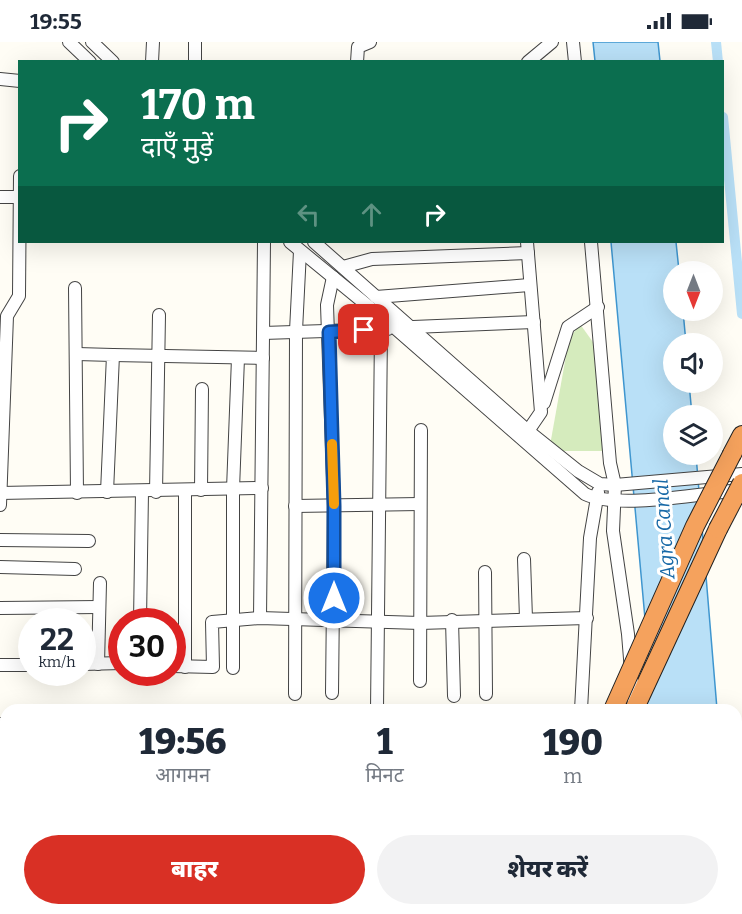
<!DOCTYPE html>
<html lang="hi">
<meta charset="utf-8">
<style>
:root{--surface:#fff;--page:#f2f2f3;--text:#1f2937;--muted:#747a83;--accent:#d93025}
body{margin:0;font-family:Bitter,"Noto Sans Devanagari",serif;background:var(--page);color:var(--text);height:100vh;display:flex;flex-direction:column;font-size:22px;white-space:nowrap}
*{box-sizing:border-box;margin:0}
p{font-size:20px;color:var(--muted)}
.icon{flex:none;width:33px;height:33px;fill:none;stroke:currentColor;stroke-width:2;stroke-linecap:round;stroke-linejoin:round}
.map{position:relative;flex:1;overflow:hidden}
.sheet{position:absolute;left:0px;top:662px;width:742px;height:212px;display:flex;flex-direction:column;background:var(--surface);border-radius:18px 18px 0 0;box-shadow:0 6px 24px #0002}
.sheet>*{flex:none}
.top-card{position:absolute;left:18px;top:18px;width:706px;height:183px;border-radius:0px;box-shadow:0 6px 24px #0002;background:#0b6e4f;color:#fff;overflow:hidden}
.needle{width:39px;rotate:180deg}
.buttons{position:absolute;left:663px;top:219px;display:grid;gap:12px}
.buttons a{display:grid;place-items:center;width:60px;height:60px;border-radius:50%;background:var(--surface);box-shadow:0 6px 24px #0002;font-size:30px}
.speed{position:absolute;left:18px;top:566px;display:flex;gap:12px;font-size:30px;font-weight:700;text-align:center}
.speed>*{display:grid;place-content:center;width:78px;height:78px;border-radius:50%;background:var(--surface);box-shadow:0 6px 24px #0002;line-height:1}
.speed small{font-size:15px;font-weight:400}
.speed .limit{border:9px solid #d22;background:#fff;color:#111}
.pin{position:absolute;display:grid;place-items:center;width:51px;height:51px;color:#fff;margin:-26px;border-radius:12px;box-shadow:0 3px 9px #0006}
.me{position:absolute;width:66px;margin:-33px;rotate:0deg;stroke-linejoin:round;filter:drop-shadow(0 0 4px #0008)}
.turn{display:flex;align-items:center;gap:21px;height:126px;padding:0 24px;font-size:27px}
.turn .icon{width:78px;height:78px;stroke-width:2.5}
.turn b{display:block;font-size:42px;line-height:51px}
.lanes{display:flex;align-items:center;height:57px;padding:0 24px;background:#0003;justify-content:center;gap:30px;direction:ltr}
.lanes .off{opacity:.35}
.eta{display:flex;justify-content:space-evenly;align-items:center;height:102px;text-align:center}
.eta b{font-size:36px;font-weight:800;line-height:42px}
.primary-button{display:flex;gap:12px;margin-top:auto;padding:12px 24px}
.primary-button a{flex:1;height:69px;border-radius:36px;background:var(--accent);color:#fff;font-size:24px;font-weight:800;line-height:69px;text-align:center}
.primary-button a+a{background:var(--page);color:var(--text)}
.status{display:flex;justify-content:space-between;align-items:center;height:42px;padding:0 30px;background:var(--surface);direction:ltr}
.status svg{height:16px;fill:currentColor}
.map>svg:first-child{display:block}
.green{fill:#d5ebbd}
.water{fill:#b9e0f7;stroke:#3f96cf;stroke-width:1.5}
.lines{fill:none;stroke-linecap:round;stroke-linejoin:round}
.canal{stroke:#b9e0f7;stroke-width:10}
.minor-casing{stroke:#444;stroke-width:14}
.highway-casing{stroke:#222;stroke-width:20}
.minor{stroke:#fff;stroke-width:12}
.highway{stroke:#f5a25d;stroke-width:18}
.highway-bridge-casing{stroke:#222;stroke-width:20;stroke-linecap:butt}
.highway-bridge{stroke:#f5a25d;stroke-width:18}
.route-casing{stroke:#114b97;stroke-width:15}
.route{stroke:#1a73e8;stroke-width:10}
.slow{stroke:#f59e0b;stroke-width:10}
.labels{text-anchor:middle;stroke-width:6;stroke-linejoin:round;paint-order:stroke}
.water-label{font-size:20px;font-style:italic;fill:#1768a6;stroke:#fff}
</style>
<div class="status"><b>19:55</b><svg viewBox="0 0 49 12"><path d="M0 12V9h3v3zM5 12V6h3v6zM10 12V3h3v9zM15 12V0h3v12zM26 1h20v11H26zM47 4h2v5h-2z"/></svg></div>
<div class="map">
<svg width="742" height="872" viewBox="0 0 742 872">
<rect width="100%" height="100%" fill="#fffdf5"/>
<path class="green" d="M580,282L595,303L606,409H549L569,297Z"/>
<g class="water">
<path d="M593,0H658L660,19H595Z"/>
<path d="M611,200H676L679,229L674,230V268L683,269L686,301L674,302V340L689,341L692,373L674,374V412L696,413L717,667H647L644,621H649Z"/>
<rect x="670" y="867" width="64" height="5"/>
</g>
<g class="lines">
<g class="canal">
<path d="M716,0L718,20"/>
<path d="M723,75L742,272"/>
</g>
<g class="minor-casing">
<g id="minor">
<path d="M69,0L90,20"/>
<path d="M92,0L113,20"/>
<path d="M573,0L575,20"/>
<path d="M152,20L153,0"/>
<path d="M195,20V0"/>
<path d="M357,20L358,5L370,0"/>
<path d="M528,20L552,0"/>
<path d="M0,37L20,39"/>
<path d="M0,155H20"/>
<path d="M290,200L395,286L585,452C619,468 702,451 742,448"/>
<path d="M314,200L528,389L578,429L600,442L615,443L742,432"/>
<path d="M527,200L541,370L528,389"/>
<path d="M591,200L610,421L615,443L613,489L628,592L634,666"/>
<path d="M343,225L372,217L528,211"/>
<path d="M75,246L77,451"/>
<path d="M376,255L529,243"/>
<path d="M413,285L534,280"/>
<path d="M263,291L388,287"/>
<path d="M77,312L113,313L107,450"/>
<path d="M113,313L263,316"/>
<path d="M544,361L568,285L598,265"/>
<path d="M201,448L202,347"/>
<path d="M185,449V625"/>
<path d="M156,450L159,273"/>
<path d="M0,451L262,446"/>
<path d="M0,463L7,274L19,254L20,134"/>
<path d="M295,464L419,462"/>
<path d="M0,498L89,499"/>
<path d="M524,517L526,577"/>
<path d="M0,525L75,527"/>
<path d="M485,530L486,652"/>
<path d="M0,566L99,565"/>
<path d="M260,576L264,200"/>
<path d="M452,578L454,654"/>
<path d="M140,579L142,450"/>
<path d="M82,622L122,621"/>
<path d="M98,622L100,541"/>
<path d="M0,623H32"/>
<path d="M172,624L213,625L212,580L260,576L420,581L587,576"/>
<path d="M233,626V447L238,316"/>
<path d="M420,639L421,388"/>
<path d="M332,651L334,464L327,263L333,235"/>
<path d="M295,652L296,289L300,209"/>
<path d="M377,668L381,288"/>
<path d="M581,668L590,496L598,450"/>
<path d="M0,682H6"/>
<path d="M0,750L6,751"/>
<path d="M0,809H6"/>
<path d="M0,853H6"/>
<path d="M167,867V872"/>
<path d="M198,867V872"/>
<path d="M231,867V872"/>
<path d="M357,867V872"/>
<path d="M567,867V872"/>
<path d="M649,867L650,872"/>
<path d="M123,872V867"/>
<path d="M266,872V867"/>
<path d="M394,872V867"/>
</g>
</g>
<g class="highway-casing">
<g id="highway">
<path d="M732,412L742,393"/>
<path d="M634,668L718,487"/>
<path d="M585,867L586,872"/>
<path d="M606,867L607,872"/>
</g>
</g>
<use href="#minor" class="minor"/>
<use href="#highway" class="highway"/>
<g class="highway-bridge-casing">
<g id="highway-bridge">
<path d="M718,487L742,441"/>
<path d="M613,668L695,484L732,412"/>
</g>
</g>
<use href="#highway-bridge" class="highway-bridge"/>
</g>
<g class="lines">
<g class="route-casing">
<path id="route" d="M334,556V464L329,290L364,288"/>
</g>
<use href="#route" class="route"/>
<path class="slow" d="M332,402L334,462"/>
</g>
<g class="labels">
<g class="water-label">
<text transform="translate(664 487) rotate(-94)" y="7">Agra Canal</text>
</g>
</g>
</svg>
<div class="buttons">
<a><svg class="needle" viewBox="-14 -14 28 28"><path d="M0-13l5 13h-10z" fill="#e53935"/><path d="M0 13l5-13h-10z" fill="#747a83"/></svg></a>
<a><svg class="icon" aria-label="sound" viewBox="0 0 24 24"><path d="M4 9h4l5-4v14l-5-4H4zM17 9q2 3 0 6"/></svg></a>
<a><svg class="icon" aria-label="layers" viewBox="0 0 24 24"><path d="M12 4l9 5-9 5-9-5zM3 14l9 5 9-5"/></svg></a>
</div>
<div class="speed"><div>22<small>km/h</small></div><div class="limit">30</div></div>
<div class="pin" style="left:364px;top:288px;background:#d93025"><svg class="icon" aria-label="arrive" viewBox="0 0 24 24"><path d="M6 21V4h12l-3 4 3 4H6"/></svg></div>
<svg class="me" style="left:334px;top:556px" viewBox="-20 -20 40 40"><circle r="17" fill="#1a73e8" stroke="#fff" stroke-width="3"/><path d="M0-11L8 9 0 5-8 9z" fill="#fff"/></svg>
<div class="top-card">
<div class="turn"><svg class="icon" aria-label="right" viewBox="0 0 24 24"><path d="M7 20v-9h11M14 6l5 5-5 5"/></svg><div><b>170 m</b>दाएँ मुड़ें</div></div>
<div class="lanes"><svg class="icon off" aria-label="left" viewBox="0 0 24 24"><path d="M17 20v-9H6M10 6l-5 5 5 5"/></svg><svg class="icon off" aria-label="ahead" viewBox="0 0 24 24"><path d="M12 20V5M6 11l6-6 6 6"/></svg><svg class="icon" aria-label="right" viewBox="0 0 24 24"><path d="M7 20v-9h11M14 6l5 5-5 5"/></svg></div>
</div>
<section class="sheet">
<div class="eta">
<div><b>19:56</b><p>आगमन</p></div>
<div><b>1</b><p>मिनट</p></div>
<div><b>190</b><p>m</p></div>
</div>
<div class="primary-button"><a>बाहर</a><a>शेयर करें</a></div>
</section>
</div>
